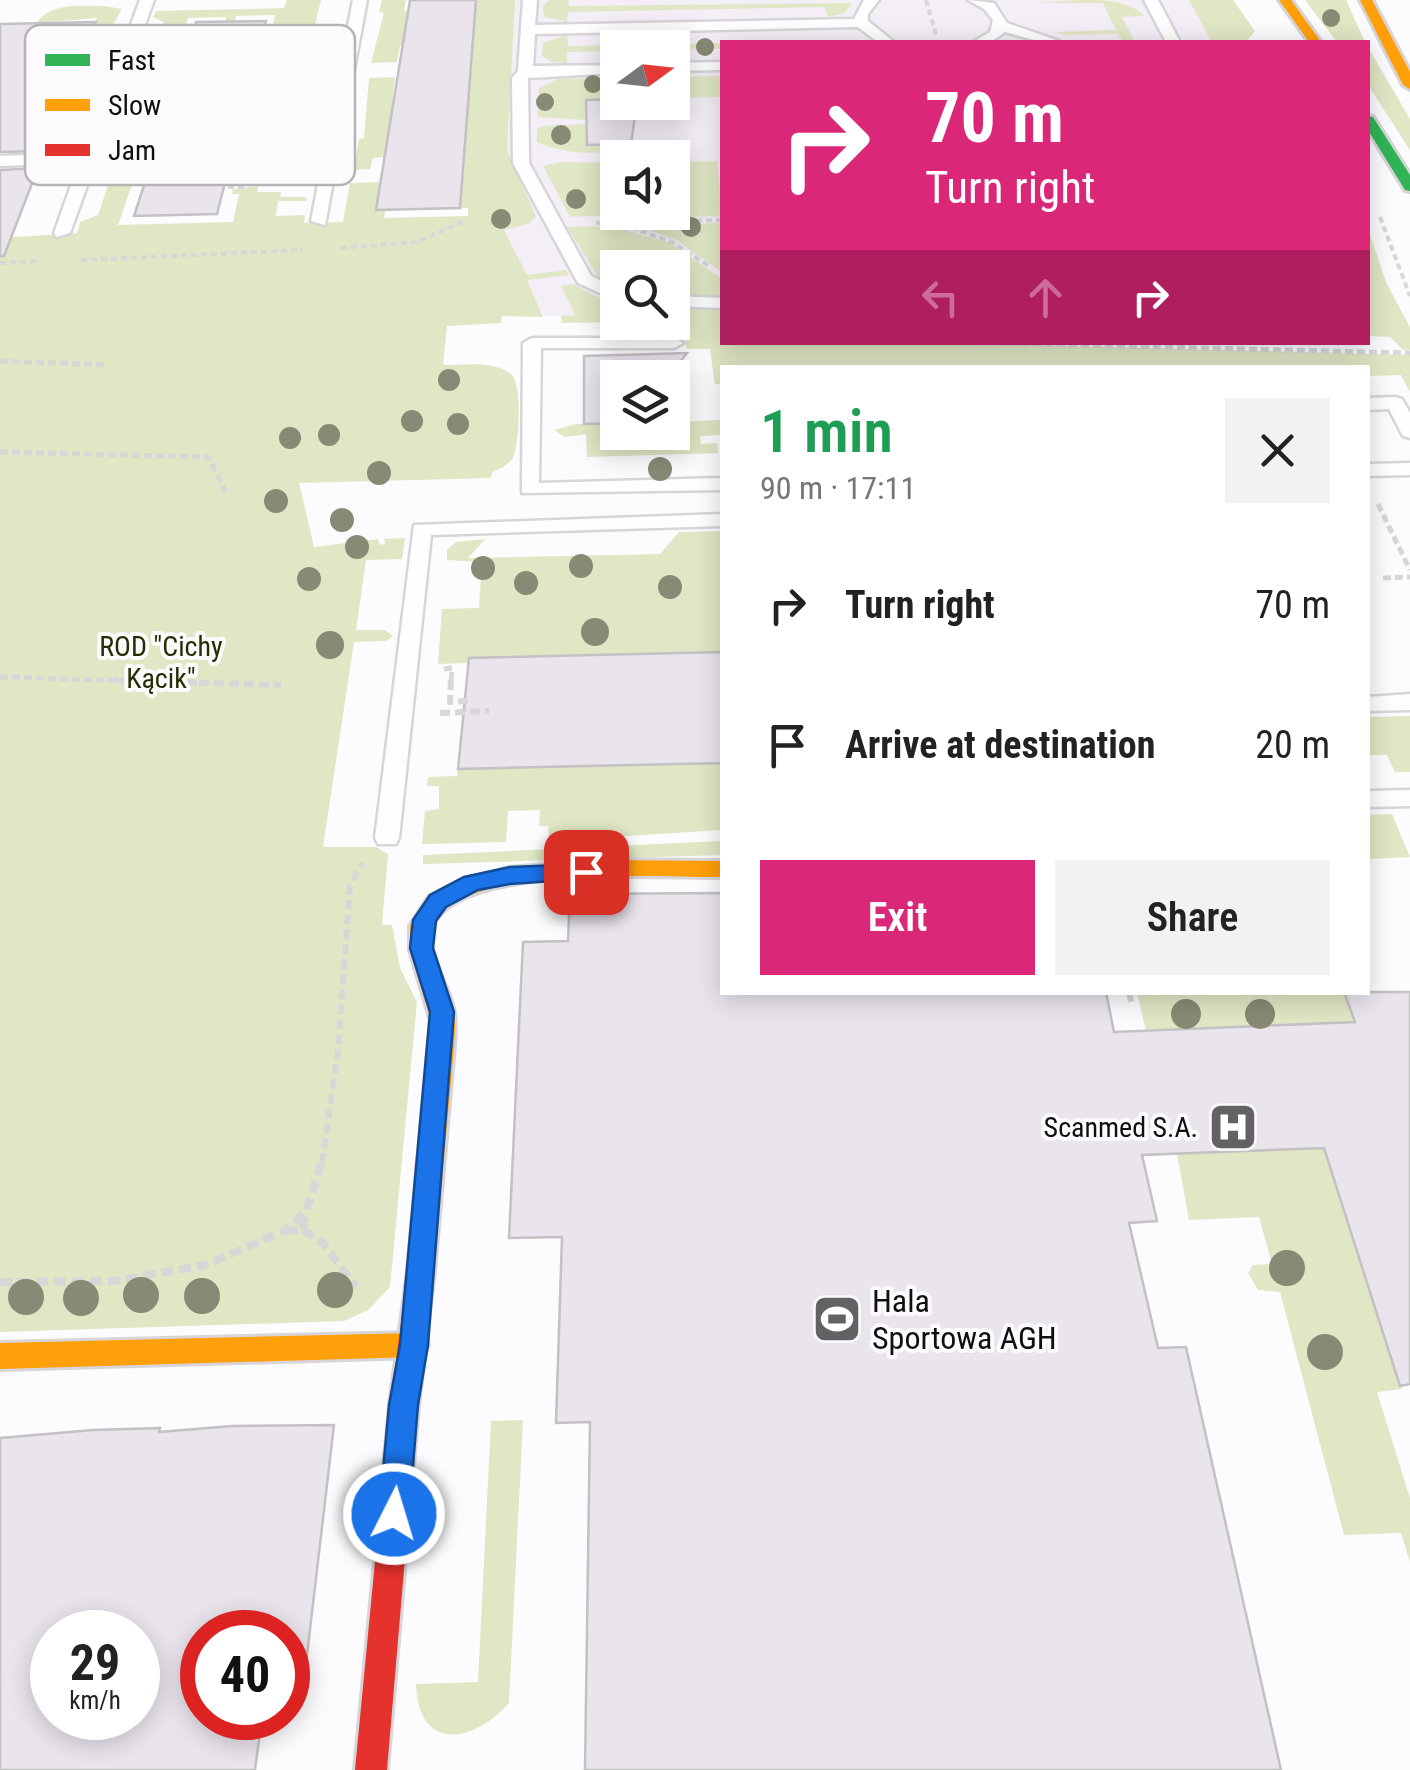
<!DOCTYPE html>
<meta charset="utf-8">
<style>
:root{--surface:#fff;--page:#f2f2f2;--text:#222;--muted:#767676;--accent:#db2777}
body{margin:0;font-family:"Roboto Condensed",sans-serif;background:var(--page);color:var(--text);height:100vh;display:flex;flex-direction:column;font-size:38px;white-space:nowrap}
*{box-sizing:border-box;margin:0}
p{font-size:32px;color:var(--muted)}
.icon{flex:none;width:55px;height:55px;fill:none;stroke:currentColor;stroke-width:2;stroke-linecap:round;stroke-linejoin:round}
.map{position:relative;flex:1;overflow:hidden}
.details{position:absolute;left:720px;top:365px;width:650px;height:630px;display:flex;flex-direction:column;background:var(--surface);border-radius:0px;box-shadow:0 5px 25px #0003}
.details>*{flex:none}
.banner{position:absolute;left:720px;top:40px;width:650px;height:305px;border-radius:0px;box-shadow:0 5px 25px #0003;background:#db2777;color:#fff;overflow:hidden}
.needle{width:65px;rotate:75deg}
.buttons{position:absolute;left:600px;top:30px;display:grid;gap:20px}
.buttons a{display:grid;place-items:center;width:90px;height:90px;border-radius:0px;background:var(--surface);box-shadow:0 5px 25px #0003;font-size:50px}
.speed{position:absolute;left:30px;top:1610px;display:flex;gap:20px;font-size:50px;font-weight:700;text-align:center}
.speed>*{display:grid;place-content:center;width:130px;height:130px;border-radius:50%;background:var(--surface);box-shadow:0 5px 25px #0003;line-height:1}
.speed small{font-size:25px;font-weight:400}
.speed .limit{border:15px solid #d22;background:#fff;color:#111}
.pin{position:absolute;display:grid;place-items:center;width:85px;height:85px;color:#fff;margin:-42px;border-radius:20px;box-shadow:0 5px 15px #0006}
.me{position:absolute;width:110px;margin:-55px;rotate:5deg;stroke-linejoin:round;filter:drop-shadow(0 0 8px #0008)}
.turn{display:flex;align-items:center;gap:35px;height:210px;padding:0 40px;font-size:45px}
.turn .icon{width:130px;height:130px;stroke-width:2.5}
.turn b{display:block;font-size:70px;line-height:85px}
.lanes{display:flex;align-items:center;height:95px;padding:0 40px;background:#0003;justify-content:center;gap:50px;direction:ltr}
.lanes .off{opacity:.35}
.round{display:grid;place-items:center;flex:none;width:105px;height:105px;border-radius:0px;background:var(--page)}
.overview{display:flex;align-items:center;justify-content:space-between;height:170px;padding:0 40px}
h1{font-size:60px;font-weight:600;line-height:75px;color:#1e9e55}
.primary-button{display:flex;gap:20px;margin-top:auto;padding:20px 40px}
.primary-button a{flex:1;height:115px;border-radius:0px;background:var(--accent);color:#fff;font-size:40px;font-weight:600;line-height:115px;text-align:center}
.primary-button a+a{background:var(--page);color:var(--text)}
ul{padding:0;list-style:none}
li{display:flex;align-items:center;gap:30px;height:140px;padding:0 40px}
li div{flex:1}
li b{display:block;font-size:38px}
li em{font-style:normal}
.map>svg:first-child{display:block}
.built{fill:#f4eef6;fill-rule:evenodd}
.green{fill:#e0e7c5}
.building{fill:#eae4ec;stroke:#c2c1c3;stroke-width:2.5;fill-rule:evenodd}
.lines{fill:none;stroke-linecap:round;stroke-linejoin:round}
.lane-casing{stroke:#d7d5d8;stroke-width:5}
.fast-casing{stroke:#d7d5d8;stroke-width:6}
.slow-casing{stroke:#d7d5d8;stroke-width:6}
.jam-casing{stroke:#d7d5d8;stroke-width:6}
.path-far3{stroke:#d7d7d8;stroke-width:4;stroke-dasharray:6 4;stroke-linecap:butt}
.path-far2{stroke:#d7d7d8;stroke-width:5;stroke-dasharray:8 4;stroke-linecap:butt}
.path-far1{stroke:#d7d7d8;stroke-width:6;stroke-dasharray:10 5;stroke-linecap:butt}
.path{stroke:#d7d7d8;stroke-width:8;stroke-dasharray:12 6;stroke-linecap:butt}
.lane{fill:#fffeff;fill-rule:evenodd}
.fast{fill:#30b455;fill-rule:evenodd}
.slow{fill:#ff9f0a;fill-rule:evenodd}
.jam{fill:#e5322d;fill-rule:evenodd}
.tree{fill:#878a74}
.route{fill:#1a73e8;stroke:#114b97;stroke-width:2.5}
.labels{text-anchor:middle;stroke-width:8;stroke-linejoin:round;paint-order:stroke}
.park-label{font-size:28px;fill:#272d03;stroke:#fdfafe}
.poi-label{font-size:28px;fill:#0f0e10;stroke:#fdfafe;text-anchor:end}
.near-poi-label{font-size:32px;fill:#0f0e10;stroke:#fdfafe;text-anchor:start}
.key{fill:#fdfafe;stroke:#b6b3b7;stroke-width:2.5}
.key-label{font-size:28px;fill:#0f0e10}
</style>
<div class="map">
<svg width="1410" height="1770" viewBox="0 0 1410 1770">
<rect width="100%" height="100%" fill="#fcfbfd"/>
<path class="built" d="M497,0H1200L1224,42H722V334L708,333L673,320L672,268H618L617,316H544L489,220ZM618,48H672V102H618ZM618,158H672V212H618Z"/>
<g class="green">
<path d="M287,0H321L308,55L276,56L280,37H271L275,15L236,16L235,21H226V17L188,18L164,90L257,88L263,68L306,67L300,97L123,102L126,94L141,88L164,22L153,17L156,11L284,8Z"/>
<path d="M382,0H406L404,11L475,17L477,0H515L507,150L536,217L528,224L504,230L527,275L566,270L569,275L527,280L543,317L502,316L501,323L447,326L443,365C464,365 495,360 512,375C522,385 520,447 512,459C507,466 499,469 492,472L491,478L299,483L314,547L378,539L380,545L385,544L384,539L405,538L402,559L366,560L356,630H385L393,636L386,641L354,642L323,847H376L388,854L382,925H392L400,968L417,1002L390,1287L368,1310L344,1321L0,1332V238L77,233L80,222L98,215L120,150L108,144L110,141L127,131L147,128L293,125L313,128L320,137L291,138L288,151L249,153L255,131L150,133L118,225L233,222L239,194H232L233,189L258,186L257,192H281L280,197H306L307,201H278L276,216L305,215L304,223L343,222L350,183L389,182L384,218L468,216V208H460L465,129L388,131L384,157L373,158L370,169L354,170L359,139L364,138L369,78L395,77L391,116L468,104L473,38L400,46L397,62L371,63L384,13L379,12Z"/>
<path d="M549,0H568L569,6L852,3L844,13L828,17L825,7L568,12L567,22L544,17L543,6Z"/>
<path d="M1080,0C1104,0 1127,0 1145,16L1122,17L1135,42H1123L1118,34L1065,35L1054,32L1116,30L1103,3H1037Z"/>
<path d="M1189,0H1233L1255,31L1246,42H1212Z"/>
<path d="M1305,0H1346L1365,42H1337Z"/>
<path d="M104,6L122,9L114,23L112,38H90L97,18L37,23C50,2 82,6 104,6Z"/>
<path d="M567,35L568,46L722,43V49L618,48L617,51L567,52V63L552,62L542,56L543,43Z"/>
<path d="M1368,47L1410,119V150L1368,85Z"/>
<path d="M84,52H106L99,69L64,70L72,84H94L79,115L80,121H56L63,103L0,78Z"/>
<path d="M722,76V97L673,98V77Z"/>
<path d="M617,78V99L587,100L586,120L538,117L539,88L558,79Z"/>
<path d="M586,124L588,145L631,144C609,159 559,153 537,142V129L542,126Z"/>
<path d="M717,161L722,216L686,217L685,212H673V162Z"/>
<path d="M560,162L617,163L618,212L663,213L570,217L543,166Z"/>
<path d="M722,223V272L676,240L636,225Z"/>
<path d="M611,226L670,243L722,279V297L673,295L672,268L655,267L654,251H609L607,275L601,281L567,227Z"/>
<path d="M1368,229L1386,282L1410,327V350H1403L1390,337L1368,336Z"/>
<path d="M574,284L593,295L617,303V322L562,323L561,316L575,315L561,286Z"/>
<path d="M673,307L722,309V342H925L1410,355V392L1401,375L1368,376V368H722V384H715L710,349H686L685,325L673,322Z"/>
<path d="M722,420V435L700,436L701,444L717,443L718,453L587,457L586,434L565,437L554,430L576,424L617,423L618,432H672L673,422Z"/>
<path d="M722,531V652L468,658L467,663L438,664L442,609L479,608L482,562L447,560V550L456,542L485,539L468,558L660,554L679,532Z"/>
<path d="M1410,716V772H1395L1387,755H1368V717Z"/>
<path d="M722,763V830L549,841L548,826H539L540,810L508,811L506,842L422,844L425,811L439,809V786H427L428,777L457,776L458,769Z"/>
<path d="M1392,814L1410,857L1368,859V815Z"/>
<path d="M722,841V855L423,864V855Z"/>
<path d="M1137,993H1344L1364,1049L1264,1026L1146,1031Z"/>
<path d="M1308,1100L1402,1389L1377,1392L1410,1498V1562L1401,1533L1344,1535L1280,1292L1258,1290L1248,1273L1253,1265L1272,1264L1259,1217L1189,1220L1177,1154L1302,1149Z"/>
<path d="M523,1420L509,1703C473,1744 418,1752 416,1684L478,1682L491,1421Z"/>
</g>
<g class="building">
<path d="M410,0H476L460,208L376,210Z"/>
<path d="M266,21L243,112L167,114L196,22Z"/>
<path d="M96,22L44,151L0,152V24Z"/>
<path d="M618,99V102H637L631,144L587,145L586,100Z"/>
<path d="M239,128L217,214L134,216L162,130Z"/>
<path d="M38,168L4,256H0V170Z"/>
<path d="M687,353L668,378H618V423L584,424V356Z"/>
<path d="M722,652V763L458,769L469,658Z"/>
<path d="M722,893V992H1106L1114,1032L1355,1022L1344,992H1410V1384L1400,1386L1324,1148L1142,1155L1157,1221L1129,1223L1158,1348L1186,1347L1281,1770H585L590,1422L556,1423L562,1237L509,1238L523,942L568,941L570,894Z"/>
<path d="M334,1425L305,1672H288V1632H202V1718H262L255,1770H0V1438L93,1430L160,1428L159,1432L232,1426ZM52,1632H138V1718H52Z"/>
</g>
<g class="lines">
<g class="lane-casing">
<g id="lane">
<path d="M140,0H154L111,119L331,113L353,0H367L325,225L311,221L330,122L108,128L70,233L56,237L54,233L79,163L0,166V156L83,153Z"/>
<path d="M523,0H537L535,25L854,19L864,0H879L868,14V21L894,42H878L858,27L535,34L533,66L618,65V73L528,78L529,163L591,276L618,289V301L578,283L513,163L512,78L518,71Z"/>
<path d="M968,0L994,3L1007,23L1062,42H1041L1005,32L991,42H973L990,32L993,20L984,9Z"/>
<path d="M1144,0H1158L1180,42H1166Z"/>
<path d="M722,62V70L672,71V63Z"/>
<path d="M672,296L722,298V308L672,306Z"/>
<path d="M532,338H674L683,343L674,348H541L539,483L722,478V490L522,493L523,343Z"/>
<path d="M1395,397L1402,399L1410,413V438L1403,436L1389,409L1368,410V398Z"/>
<path d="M1410,463V475L1368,476V464Z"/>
<path d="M722,514V526L431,535L399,838L396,844H378L375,838L414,525Z"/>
<path d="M1410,694V710L1368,711V697Z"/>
<path d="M1410,790V806L1368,807V791Z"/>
</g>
</g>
<g class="fast-casing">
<path id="fast" d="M1368,116L1373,117L1410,175V191L1405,190L1368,130Z"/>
</g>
<g class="slow-casing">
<g id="slow">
<path d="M1279,0H1291L1321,42H1309Z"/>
<path d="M1360,0H1372L1410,72V89L1403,85Z"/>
<path d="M605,860L722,861V877C665,878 455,862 432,927C424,952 448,984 453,1008C456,1020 455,1033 454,1046L434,1271L430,1279L421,1283L412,1279L408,1271L431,1021L410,950V926L429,897L460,881L509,868Z"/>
<path d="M414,1333L424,1336L428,1345L424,1354L414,1357L0,1369V1343Z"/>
</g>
</g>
<g class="jam-casing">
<path id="jam" d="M421,1259L430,1263L434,1271L418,1405L387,1770H355L390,1405L408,1271L412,1263Z"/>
</g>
<g class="path-far3">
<path d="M926,0L937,38"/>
<path d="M276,39L270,61H314"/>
<path d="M233,160L293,159"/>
<path d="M228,187H247L254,160"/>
<path d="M1380,217L1410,296"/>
<path d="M596,223L722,220"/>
<path d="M622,224L674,243L709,266"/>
<path d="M341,248L417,242L466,220"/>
<path d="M81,260L303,250"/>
<path d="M0,263L39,261"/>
</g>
<g class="path-far2">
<path d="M949,342L1410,353"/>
<path d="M0,361L106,365"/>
<path d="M0,452L208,457L226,492"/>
<path d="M1378,504L1410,570"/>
<path d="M1383,578L1410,577"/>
<path d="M444,669L452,668L451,683"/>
<path d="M0,677L197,683"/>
</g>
<g class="path-far1">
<path d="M109,680L281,685"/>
<path d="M451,680L450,702L465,701L464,712"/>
<path d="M440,713L489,711"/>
<path d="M1129,992L1132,1005"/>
<path d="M322,1163L338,1051L350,886L363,863"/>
</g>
<g class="path">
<path d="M303,1230L323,1243L356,1287"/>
<path d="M286,1231L303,1230L306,1212"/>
<path d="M0,1282L114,1281L205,1265L284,1231L306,1212L322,1161"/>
</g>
<use href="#lane" class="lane"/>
<use href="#fast" class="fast"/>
<use href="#slow" class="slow"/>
<use href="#jam" class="jam"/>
</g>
<g class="tree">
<circle cx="1331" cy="18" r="9"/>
<circle cx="705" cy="47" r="9"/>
<circle cx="593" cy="84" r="9"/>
<circle cx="545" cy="102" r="9"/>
<circle cx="561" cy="135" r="10"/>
<circle cx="576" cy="199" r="10"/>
<circle cx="501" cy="219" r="10"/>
<circle cx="691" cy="227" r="10"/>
<circle cx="449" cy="380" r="11"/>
<circle cx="412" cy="421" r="11"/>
<circle cx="458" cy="424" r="11"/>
<circle cx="329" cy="435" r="11"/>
<circle cx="290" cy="438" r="11"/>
<circle cx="660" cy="469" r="12"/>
<circle cx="379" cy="473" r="12"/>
<circle cx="276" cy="501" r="12"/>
<circle cx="342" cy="520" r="12"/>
<circle cx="357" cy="547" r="12"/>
<circle cx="581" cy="566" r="12"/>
<circle cx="483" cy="568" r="12"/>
<circle cx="309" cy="579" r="12"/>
<circle cx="526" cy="583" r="12"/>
<circle cx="670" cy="587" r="12"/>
<circle cx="595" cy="632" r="14"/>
<circle cx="330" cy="645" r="14"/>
<circle cx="1186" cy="1014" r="15"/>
<circle cx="1260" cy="1014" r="15"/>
<circle cx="1287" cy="1268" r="18"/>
<circle cx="335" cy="1290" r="18"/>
<circle cx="141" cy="1295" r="18"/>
<circle cx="202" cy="1296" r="18"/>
<circle cx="26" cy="1297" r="18"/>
<circle cx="81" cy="1298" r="18"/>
<circle cx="1325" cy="1352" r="18"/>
</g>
<path class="route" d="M586,864L598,872L594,878L510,884L478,890L446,907L436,921L433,948L454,1012L428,1345L418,1405L409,1514L405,1525L394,1529L383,1525L379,1514L389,1405L400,1345L430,1012L410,948L413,920L430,895L464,877L510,867Z"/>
<defs>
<g id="hospital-square" transform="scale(2.5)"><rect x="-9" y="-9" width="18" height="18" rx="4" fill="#626163" stroke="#fdfafe"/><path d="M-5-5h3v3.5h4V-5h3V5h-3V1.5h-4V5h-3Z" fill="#fff"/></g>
<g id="stadium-square" transform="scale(2.5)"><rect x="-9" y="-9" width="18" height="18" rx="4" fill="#626163" stroke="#fdfafe"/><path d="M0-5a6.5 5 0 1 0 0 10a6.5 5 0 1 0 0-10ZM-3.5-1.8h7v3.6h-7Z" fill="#fff"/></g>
</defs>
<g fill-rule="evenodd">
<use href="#hospital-square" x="1233" y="1127"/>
<use href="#stadium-square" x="837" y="1319"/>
</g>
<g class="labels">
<g class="park-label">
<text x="161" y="656">ROD "Cichy<tspan x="161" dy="32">Kącik"</tspan></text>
</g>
<g class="poi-label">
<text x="1198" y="1137">Scanmed S.A.</text>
</g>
<g class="near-poi-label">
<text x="872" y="1312">Hala<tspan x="872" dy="37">Sportowa AGH</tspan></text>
</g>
</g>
<rect x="25" y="25" width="330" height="160" rx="15" class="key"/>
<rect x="45" y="54" width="45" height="12" fill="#30b455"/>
<rect x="45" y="99" width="45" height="12" fill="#ff9f0a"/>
<rect x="45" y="144" width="45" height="12" fill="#e5322d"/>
<g class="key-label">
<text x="108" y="70">Fast</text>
<text x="108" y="115">Slow</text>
<text x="108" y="160">Jam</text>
</g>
</svg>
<div class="buttons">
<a><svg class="needle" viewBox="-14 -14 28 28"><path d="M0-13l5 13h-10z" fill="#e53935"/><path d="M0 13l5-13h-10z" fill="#767676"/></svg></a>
<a><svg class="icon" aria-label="sound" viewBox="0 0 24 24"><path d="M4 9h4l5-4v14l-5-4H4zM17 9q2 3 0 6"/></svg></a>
<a><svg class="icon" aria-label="search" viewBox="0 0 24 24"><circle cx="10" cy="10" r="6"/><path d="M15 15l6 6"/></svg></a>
<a><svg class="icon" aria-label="layers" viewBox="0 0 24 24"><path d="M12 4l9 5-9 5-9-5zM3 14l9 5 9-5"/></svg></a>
</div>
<div class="speed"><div>29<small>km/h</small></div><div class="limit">40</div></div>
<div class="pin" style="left:586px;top:872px;background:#d93025"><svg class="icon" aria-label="arrive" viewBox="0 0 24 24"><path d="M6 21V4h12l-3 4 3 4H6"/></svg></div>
<svg class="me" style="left:394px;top:1514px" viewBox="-20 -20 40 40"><circle r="17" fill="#1a73e8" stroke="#fff" stroke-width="3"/><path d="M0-11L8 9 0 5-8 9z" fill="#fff"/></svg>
<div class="banner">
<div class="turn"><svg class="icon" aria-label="right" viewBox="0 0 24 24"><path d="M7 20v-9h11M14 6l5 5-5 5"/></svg><div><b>70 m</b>Turn right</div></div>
<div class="lanes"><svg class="icon off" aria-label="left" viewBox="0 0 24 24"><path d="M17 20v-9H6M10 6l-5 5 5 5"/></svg><svg class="icon off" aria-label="ahead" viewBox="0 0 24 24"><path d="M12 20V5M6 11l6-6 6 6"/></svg><svg class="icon" aria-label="right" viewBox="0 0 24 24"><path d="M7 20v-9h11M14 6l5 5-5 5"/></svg></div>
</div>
<section class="details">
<div class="overview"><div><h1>1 min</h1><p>90 m · 17:11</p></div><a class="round"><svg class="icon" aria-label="close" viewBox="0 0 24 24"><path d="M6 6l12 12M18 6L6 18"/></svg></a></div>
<ul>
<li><svg class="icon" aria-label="right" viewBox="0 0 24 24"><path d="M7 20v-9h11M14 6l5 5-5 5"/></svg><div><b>Turn right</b></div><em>70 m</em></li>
<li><svg class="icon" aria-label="arrive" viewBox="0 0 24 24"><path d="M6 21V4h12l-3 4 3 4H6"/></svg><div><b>Arrive at destination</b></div><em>20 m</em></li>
</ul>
<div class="primary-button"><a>Exit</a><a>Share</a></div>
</section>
</div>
